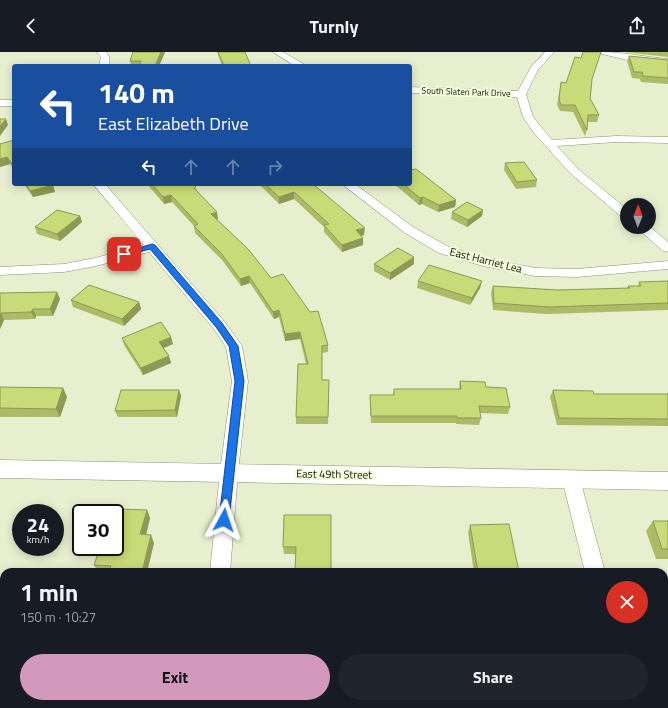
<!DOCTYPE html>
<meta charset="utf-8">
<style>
:root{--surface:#171b24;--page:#20242c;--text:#f1f3f6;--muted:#9ea1a6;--accent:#d399bc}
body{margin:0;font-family:"Titillium Web",sans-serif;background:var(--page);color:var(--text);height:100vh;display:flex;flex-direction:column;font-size:15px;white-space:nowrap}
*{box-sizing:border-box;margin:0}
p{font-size:13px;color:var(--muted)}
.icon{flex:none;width:22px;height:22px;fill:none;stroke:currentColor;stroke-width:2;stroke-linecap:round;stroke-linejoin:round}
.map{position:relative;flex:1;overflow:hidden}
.side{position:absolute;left:0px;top:516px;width:668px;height:140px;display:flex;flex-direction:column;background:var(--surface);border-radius:12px 12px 0 0;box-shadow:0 2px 10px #0003}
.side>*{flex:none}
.guide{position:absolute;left:12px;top:12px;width:400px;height:122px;border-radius:4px;box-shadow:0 2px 10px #0003;background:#1a4fa0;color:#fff;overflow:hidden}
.needle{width:26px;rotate:1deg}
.fabs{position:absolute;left:620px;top:146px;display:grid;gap:8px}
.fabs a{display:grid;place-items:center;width:36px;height:36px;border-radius:50%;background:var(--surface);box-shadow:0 2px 10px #0003;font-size:20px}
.speed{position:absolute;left:12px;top:452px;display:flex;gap:8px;font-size:20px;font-weight:700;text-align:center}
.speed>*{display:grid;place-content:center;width:52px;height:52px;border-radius:50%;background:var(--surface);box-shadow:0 2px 10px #0003;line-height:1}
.speed small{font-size:10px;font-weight:400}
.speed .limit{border:2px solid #111;border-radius:6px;background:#fff;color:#111}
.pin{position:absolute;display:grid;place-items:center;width:34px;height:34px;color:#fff;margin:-17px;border-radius:8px;box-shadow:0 2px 6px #0006}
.me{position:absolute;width:44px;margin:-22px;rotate:5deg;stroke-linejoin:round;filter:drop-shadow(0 0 3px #0008)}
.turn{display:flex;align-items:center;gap:14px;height:84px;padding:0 20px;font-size:18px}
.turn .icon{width:52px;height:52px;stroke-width:2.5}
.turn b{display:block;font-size:28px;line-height:34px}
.lanes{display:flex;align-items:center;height:38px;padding:0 20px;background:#0003;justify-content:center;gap:20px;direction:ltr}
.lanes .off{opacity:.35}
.round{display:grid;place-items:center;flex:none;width:42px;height:42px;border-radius:21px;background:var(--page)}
.summary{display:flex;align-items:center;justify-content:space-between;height:68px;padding:0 20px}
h1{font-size:24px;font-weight:700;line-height:30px}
.primary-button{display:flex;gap:8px;margin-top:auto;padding:8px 20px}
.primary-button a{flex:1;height:46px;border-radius:24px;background:var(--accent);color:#111;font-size:16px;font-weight:700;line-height:46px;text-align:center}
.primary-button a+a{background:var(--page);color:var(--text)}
header{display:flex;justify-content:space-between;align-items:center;height:52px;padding:0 20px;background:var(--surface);font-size:18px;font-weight:700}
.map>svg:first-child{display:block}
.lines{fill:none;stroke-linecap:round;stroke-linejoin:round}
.minor-casing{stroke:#8c9274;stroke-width:1}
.tertiary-casing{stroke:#8c9274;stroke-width:1}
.minor{fill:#fff;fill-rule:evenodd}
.tertiary{fill:#fff;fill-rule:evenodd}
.wall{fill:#adbb67}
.shaded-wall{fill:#8d9954}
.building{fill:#c9da78;stroke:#8d9954}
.route{fill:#1a73e8;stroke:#114b97}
.labels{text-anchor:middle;stroke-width:4;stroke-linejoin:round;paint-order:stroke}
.far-street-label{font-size:9px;fill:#14160b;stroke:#f5fcdb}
.street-label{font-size:11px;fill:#14160b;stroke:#f5fcdb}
</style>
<header><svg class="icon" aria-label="back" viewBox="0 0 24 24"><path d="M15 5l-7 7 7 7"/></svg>Turnly<svg class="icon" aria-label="share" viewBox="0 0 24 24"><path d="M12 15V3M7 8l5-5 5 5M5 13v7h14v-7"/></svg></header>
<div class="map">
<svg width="668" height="656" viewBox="0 0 668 656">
<rect width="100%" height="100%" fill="#e8efce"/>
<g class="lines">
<g class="minor-casing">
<g id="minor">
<path d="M97,0H106C110,4 110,9 109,14H99L101,5Z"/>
<path d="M273,0H283L307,14H295Z"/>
<path d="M545,0H554L538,18L526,42L533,65L552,88L616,84L668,85V91L616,90L557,94L578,117L627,157V167L623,166L570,121L534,81L523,65L517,45L410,41V35L518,39L531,15Z"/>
<path d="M601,0C623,0 645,5 668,7V13L636,10L602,2Z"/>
<rect x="0" y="48" width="14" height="6"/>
<path d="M93,132H105L224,269L242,294L248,329L238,420L230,520H210L220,420L232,329L226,295L214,277L149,200L96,214L64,220L0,223V215L64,212L95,206L144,193Z"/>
<path d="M342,132H355L413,175L449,195L490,207L535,216L577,217L668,209V217L577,225L535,224L483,214L439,201L405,181Z"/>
<path d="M649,174L668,190V200L663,199L636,175Z"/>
<path d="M571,419L577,422L580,427L605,520H585L562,427L565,422Z"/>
<rect x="201" y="652" width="24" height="4"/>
<path d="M617,652H641L642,656H618Z"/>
</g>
</g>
<g class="tertiary-casing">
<path id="tertiary" d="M0,408L668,420V438L0,426Z"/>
</g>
<use href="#minor" class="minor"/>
<use href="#tertiary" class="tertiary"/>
</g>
<g class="wall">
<path d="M165,0L159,14H131L130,9Z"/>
<path d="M217,0H245L251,14H222Z"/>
<path d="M624,0H668V5Z"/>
<path d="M629,4L668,8V32L641,30L640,27L632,26L627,9Z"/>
<path d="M581,6L592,29L590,48L599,63L597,70H588L587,78L585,84L573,60L560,59L557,53L561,30L566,31Z"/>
<path d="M14,88V118L10,112L0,115Z"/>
<path d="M505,111L537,128L536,135L516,137L504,118Z"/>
<path d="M24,132H52L55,140L33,145Z"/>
<path d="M147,132H193L197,139L218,167L216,168L271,226L328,293V300L322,301V328H329L328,372H296V365L306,312L300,287L285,289L279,265L274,267L250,231L241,234L222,208L195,181L194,174L172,150L164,152Z"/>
<path d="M259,132H313L364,183L361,184L363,186V193L342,200L324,180V175L294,147L279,152Z"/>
<path d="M394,132H410L456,148L455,155L438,160L422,152L419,153Z"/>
<path d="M483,158L482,164L467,175L451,167L452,160Z"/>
<path d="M80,164L82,170L60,189L37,182L35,175Z"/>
<path d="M374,212H414L390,228L374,219Z"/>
<path d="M418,229H482L480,236L470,253L417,236Z"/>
<path d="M668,229V258L546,262L493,258L491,241L493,234L557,238L627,237L628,234H638L639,230Z"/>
<path d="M57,240L60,247L53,264H36L35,267L4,268L0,277V241Z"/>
<path d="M71,248L139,250L141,257L124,274L73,255Z"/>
<path d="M122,286L173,292L164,296L169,304L171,311L143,323L124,293Z"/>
<path d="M460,329L486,335L510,355L508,362L480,361L481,366L479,373L456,372V371H371L370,350V343H393L394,337H459Z"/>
<path d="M0,335L63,336L67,345L60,365H0Z"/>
<path d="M179,338L181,344L177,365H118L115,359Z"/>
<path d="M553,338L594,342H668V374L557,373L550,345Z"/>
<path d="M147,458L150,466L146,483L154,491L147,520H98L94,513Z"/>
<path d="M284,463L331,520L296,502H284L283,495Z"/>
<path d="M653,469H668V507H656L646,479Z"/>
<path d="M470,473L519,520H474L468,481Z"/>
<path d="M499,652H545L542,656H500Z"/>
</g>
<g class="shaded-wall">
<path d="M161,0H165L159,14H155Z"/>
<path d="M6,67L8,73L0,84V74Z"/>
<path d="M7,105L10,112L0,115V107Z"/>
<path d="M53,133L55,140L33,145L30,139Z"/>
<path d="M294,140V147L279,152V145Z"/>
<path d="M171,143L172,150L164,152L163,145Z"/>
<path d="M423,145L422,152L419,153L420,146Z"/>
<path d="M456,148L455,155L438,160L439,153Z"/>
<path d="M483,158L482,164L467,175L468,168Z"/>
<path d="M217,160L218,167L212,169L211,162Z"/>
<path d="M80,164L82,170L60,189L57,182Z"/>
<path d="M365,176L364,183L355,185L356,178Z"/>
<path d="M363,186V193L342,200V193Z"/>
<path d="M414,205V212L390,228V221Z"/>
<path d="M249,224L250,231L241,234L240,227Z"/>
<path d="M482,229L480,236L470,253L472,246Z"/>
<path d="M57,240L60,247L53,264L50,257Z"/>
<path d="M139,250L141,257L124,274L122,267Z"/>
<path d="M33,257L36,264L35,267L31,260Z"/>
<path d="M279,258V265L274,267L273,260Z"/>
<path d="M1,261L4,268L0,277V263Z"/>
<path d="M300,280V287L285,289V282Z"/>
<path d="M171,285L173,292L161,297L159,290Z"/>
<path d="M169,304L171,311L143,323L141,316Z"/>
<path d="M63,336L67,345L60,365L56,357Z"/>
<path d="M179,338L181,344L177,365L175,358Z"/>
<path d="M147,458L150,466L144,491L140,482Z"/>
<path d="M151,483L154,491L147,520H142Z"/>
</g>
<g class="building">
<path d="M133,0H161L155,14H139L141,9H130Z"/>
<path d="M218,0H245L251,14H224Z"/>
<path d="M583,0H601L592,27L590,48H591L599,63H588L587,78L575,53H561L559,47L561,30L566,31L575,5L581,6Z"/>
<path d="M629,4L668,8V26L643,24L642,20H634Z"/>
<path d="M0,67H6L0,74Z"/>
<path d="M14,88V115L7,105L0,107V92Z"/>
<path d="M524,110L537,128L517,130L505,111Z"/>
<path d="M410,117L411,118L416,117L456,148L439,153L423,145L420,146L403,132H410Z"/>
<path d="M26,132H52L53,133L30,139Z"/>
<path d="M152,132H193L196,135L194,136L217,160L211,162L248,197L271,226L283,222L310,260L318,259L328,293L322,294V328H329L328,365H296L298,312H308L300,280L285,282L279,258L273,260L249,224L240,227L221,201L194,174L198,172L171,143L163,145Z"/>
<path d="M265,132H313L365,176L356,178L363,186L342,193L324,173L329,172L294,140L279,145Z"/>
<path d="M467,150L483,158L468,168L452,160Z"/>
<path d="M57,158L80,164L57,182L35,175Z"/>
<path d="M398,196L414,205L390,221L374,212Z"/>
<path d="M429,213L482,229L472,246L418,229Z"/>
<path d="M668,229V251L549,255L494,251L493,234L557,238L630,236L628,234H641L639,230Z"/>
<path d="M89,233L139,250L122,267L71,248Z"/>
<path d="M57,240L50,257H33L31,260L1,261L0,263V241Z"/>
<path d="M161,270L171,285L159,290L169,304L141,316L122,286Z"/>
<path d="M460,329L485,330L486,335L506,336L510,355L479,354L481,366H457V364H371L370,343H394V337H461Z"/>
<path d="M0,335L63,336L56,357L0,356Z"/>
<path d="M121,338H179L175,358L115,359Z"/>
<path d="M553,338L593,339L594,342H668V367L559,366Z"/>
<path d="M117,457L147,458L140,482L151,483L142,520H109L111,514L94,513L100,495H115V464Z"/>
<path d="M284,463H331V520H295L296,495H283Z"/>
<path d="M653,469H668V497H662Z"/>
<path d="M509,472L519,520H478L470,473Z"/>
<rect x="288" y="652" width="42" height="4"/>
</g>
<path class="route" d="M152,192L155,193L222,271L238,294L244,329L229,468L228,471L224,473L220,471L219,468L235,329L229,294L216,275L150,197L124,204L120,202L121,201Z"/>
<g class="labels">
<g class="far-street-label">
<text transform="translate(466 40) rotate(2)" y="3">South Slaten Park Drive</text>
</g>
<g class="street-label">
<text transform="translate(486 208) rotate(14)" y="4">East Harriet Lea</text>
<text transform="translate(334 422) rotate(1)" y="4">East 49th Street</text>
</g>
</g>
</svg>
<div class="fabs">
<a><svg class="needle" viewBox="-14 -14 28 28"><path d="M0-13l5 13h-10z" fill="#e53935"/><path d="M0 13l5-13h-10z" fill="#9ea1a6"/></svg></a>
</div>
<div class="speed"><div>24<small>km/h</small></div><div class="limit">30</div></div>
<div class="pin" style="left:124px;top:202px;background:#d93025"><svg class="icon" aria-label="arrive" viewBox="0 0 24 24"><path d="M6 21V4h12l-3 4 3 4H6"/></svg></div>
<svg class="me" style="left:224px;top:468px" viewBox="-20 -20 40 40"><path d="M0-17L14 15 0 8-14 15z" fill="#1a73e8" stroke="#fff" stroke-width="4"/></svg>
<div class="guide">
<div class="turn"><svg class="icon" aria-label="left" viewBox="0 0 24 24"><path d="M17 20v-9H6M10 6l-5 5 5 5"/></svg><div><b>140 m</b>East Elizabeth Drive</div></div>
<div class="lanes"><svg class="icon" aria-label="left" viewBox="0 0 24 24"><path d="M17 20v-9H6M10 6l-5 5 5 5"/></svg><svg class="icon off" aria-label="ahead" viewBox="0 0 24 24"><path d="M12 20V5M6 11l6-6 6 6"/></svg><svg class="icon off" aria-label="ahead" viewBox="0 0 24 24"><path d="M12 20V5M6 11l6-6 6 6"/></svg><svg class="icon off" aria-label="right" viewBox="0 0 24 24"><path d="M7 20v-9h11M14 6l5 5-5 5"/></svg></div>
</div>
<section class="side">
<div class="summary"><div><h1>1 min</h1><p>150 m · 10:27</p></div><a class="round" style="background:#d93025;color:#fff"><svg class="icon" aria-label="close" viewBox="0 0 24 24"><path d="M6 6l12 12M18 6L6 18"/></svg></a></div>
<div class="primary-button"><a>Exit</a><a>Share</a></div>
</section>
</div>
